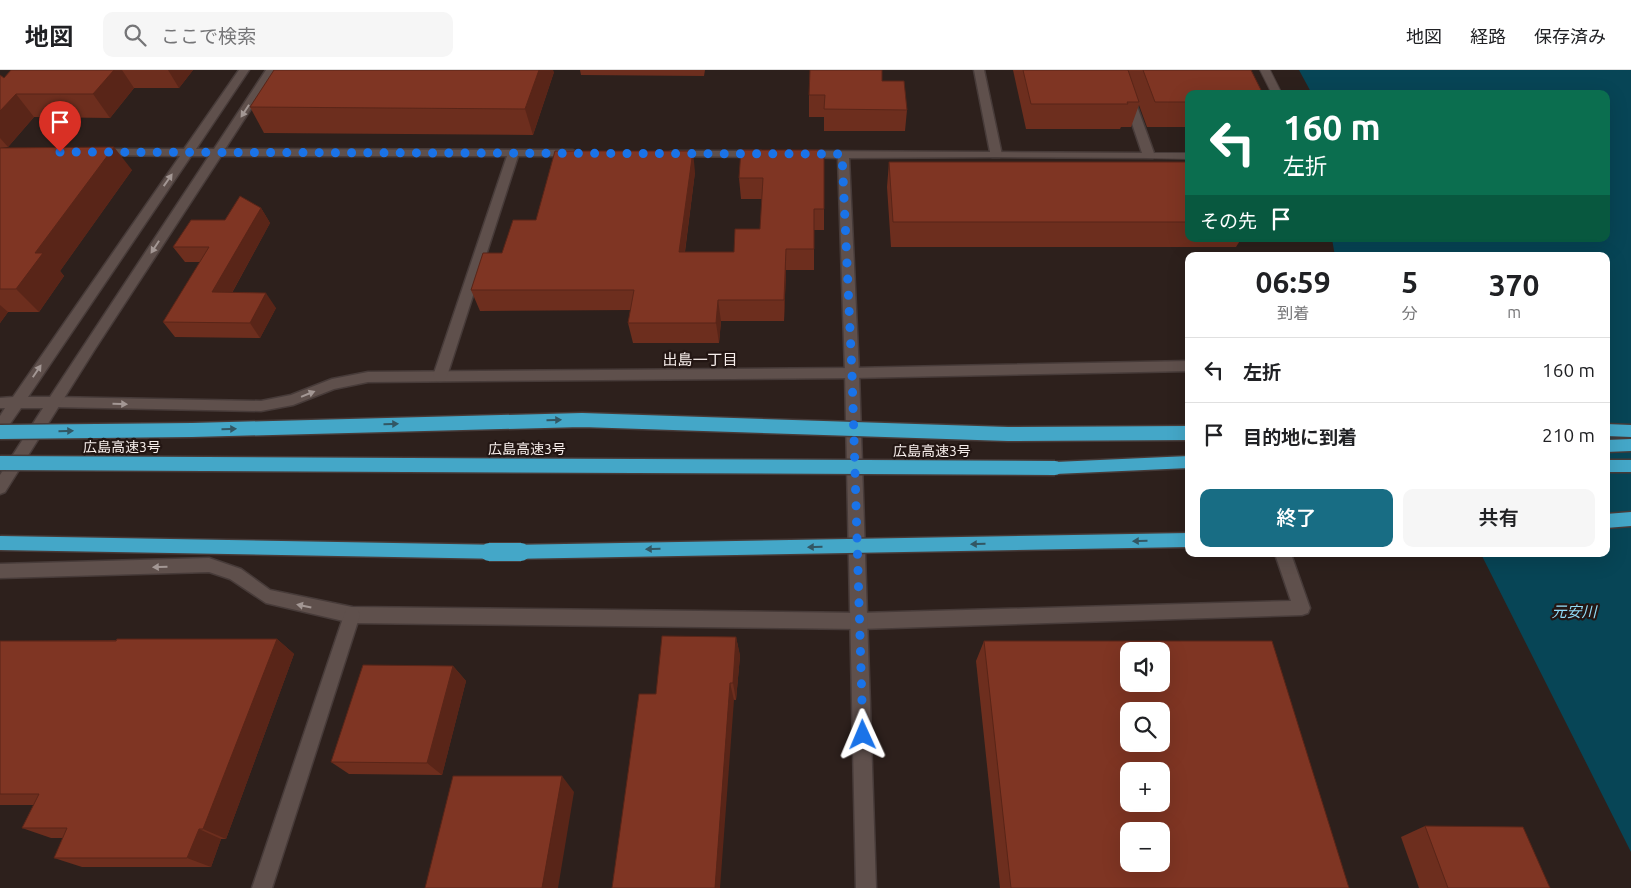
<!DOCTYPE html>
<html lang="ja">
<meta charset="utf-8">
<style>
:root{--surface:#fff;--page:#f6f6f6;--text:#202124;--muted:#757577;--line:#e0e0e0;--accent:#186d84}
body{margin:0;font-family:Ubuntu,"Noto Sans JP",sans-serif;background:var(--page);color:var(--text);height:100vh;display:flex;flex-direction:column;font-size:19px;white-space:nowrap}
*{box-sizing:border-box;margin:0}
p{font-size:16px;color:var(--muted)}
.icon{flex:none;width:28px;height:28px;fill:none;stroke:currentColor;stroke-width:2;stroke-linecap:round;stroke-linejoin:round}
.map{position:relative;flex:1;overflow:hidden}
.details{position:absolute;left:1185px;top:182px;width:425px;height:305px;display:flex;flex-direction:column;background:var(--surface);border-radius:10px;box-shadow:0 5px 20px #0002}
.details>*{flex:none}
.banner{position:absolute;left:1185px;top:20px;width:425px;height:152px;border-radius:10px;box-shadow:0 5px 20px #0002;background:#0b6e4f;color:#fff;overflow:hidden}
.fabs{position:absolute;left:1120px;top:572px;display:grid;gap:10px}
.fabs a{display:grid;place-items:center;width:50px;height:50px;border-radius:10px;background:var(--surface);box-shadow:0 5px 20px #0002;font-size:25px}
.pin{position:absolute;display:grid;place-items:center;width:42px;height:42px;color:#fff;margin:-51px -21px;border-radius:50% 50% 50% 0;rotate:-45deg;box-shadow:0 0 5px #0007}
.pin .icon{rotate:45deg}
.me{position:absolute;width:55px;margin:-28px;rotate:359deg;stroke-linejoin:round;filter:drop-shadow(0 0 4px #0008)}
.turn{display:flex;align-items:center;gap:18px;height:105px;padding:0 15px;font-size:22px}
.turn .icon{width:65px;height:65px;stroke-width:2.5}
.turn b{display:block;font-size:35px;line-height:42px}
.then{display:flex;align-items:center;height:48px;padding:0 15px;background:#0003;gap:10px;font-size:19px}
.eta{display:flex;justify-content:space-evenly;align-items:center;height:85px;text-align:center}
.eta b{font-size:30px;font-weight:600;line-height:35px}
.primary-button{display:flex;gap:10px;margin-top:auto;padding:10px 15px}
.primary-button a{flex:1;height:58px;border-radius:10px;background:var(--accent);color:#fff;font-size:20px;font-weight:600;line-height:58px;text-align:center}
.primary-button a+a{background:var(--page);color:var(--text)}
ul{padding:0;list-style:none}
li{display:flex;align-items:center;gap:15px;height:65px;padding:0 15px;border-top:1px solid var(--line)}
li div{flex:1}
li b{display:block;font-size:19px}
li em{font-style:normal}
header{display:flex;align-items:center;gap:30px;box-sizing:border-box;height:70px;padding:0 25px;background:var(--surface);border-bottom:1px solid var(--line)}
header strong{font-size:24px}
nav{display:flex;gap:28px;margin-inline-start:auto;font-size:18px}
.search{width:350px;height:45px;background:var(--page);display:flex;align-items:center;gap:12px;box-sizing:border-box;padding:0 18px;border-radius:10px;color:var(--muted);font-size:19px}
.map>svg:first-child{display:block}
.water{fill:#074556}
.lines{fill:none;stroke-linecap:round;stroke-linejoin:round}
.service-casing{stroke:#473b39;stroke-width:2}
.minor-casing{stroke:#473b39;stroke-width:3}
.tertiary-casing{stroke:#473b39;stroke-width:3}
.motorway-casing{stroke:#473b39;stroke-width:3}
.service{fill:#5f504c;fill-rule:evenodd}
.minor{fill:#5f504c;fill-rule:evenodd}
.tertiary{fill:#5f504c;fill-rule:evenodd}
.motorway{fill:#44a7c8;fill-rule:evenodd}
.motorway-bridge-far1-casing{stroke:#473b39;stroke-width:17;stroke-linecap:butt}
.motorway-bridge-casing{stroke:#473b39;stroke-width:20;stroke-linecap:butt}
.motorway-bridge-far1{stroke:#44a7c8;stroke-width:14}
.motorway-bridge{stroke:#44a7c8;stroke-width:18}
.wall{fill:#6d2e1e}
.shaded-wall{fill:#592518}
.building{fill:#7f3523;stroke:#592518;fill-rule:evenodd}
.oneway{fill:#a39794}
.oneway2{fill:#325764}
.route{stroke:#1a73e8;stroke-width:9;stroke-dasharray:0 16.2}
.labels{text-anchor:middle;stroke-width:4.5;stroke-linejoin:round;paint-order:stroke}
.street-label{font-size:14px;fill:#f7eeeb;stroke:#231613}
.neighbourhood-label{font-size:15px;fill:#f7eeeb;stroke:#231613}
.water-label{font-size:15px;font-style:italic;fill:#93ddf8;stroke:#231613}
</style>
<header>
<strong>地図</strong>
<div class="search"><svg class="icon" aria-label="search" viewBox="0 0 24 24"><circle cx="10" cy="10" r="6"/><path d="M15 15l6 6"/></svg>ここで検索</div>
<nav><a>地図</a><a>経路</a><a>保存済み</a></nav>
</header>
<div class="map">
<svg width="1631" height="818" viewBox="0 0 1631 818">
<rect width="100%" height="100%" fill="#2d201c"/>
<path class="water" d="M1299,0H1631V782L1481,484H1606V186H1335L1332,169H1606V24H1312Z"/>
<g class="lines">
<g class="service-casing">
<g id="service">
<path d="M1260,0H1270L1282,24H1272Z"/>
<path d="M1149,83H1189V89L1145,88V84Z"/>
</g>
</g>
<g class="minor-casing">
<g id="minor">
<path d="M1114,0H1124L1155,86L1153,88L992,87L990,85L996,82L1142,83Z"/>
<path d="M1189,291V301L852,308L368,312L334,319L293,335L261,341L54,337L49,336L47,332L49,328L54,327L261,331L291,325L332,309L368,302L852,298Z"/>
<path d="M1275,484H1291L1310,538L1308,543L1302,545L860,559L352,553L266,533L230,509L209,502L0,508V494L209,488L241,499L270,520L352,537L860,543L1291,531Z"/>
</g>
</g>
<g class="tertiary-casing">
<g id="tertiary">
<path d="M239,0H249L196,79H214L266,0H276L225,79L573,80L579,83L573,86H518L447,306L445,310L440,311L435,310L433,306L507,86H221L95,279L5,422L0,424V405L43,338H21L5,361L0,363V346L5,338H0V328L13,327L180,86L99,85L93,82L99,79H184ZM191,86H209L50,327H28Z"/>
<path d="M974,0H984L1002,85L1000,87L849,88L859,303L876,818H856L845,303L838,88L804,87L798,84L804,81L990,82Z"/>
<path d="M674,81H761L767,84L761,87L670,86L668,84L670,82Z"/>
<path d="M352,537L358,540L360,545L272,818H252L344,545L346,540Z"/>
</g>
</g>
<g class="motorway-casing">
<g id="motorway">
<path d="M1606,354L1631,355V367L1606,366Z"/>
<path d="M1631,369V381L1606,382V370Z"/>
<path d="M1189,386V398L1055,404L1050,402L1048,398L1050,394L1055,392Z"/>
<rect x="1606" y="390" width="25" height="12"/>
<path d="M1631,442V456L1606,458V444Z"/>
</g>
</g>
<use href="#service" class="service"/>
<use href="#minor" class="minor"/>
<use href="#tertiary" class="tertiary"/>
<use href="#motorway" class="motorway"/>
<g class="motorway-bridge-far1-casing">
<g id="motorway-bridge-far1">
<path d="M0,362L192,360L582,350L1008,364L1189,363"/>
<path d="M0,393L1055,398"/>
<path d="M0,473L505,482L1189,470"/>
</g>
</g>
<g class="motorway-bridge-casing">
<path id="motorway-bridge" d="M489,482H521"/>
</g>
<use href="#motorway-bridge-far1" class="motorway-bridge-far1"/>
<use href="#motorway-bridge" class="motorway-bridge"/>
</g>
<g class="wall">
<path d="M11,0H193L179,18H134L110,48L34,47L8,77L1,78L132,100L60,201L64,206L39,242H8L0,253V5L4,8Z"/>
<path d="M580,0H705L704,6L581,5Z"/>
<path d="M1013,0H1251L1189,24V57H1147L1139,35L1131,57H1121L1120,59H1026Z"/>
<path d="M554,2L533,65L264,63L250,37Z"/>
<path d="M882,11L907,40L905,61H824V47H809V25Z"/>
<path d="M824,80V160H814V200H786L784,251H721L719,273H633L628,253L631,240L480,241L471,220L502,183L536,150L695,102L685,182H734L760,159L762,129H741L739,108Z"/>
<path d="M889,92H1189V169H1241L1236,177H891L887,117Z"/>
<path d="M261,138L270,153L232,223L276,238L260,268L175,267L163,252L200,192H185L173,177L225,150Z"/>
<path d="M736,567L740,586L736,630L656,624Z"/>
<path d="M277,569L294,584L226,769H221L211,797H82L54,788L63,768H51L22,758L34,735H0V571Z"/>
<path d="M984,571L1349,818H1000L976,591Z"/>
<path d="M453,596L466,611L442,705L349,704L331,692Z"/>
<path d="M1425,756L1550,818H1419L1401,767Z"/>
</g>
<g class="shaded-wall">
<path d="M114,0H122L134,18L110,48L93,24Z"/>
<path d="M168,0H193L179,18Z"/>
<path d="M539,0H553L554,2L533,65L525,39Z"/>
<path d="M16,24L34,47L8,77L0,68V41Z"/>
<path d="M114,77L132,100L60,201L64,206L39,242L16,219L35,183Z"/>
<path d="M693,81L695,102L682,203L679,182Z"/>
<path d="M261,138L270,153L224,237L212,222Z"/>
<path d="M786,179V200L784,251V230Z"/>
<path d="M266,223L276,238L260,268L250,253Z"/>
<path d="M718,230L721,251L719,273L716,253Z"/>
<path d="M0,235L8,242L0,253Z"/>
<path d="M736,567L740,586L736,630L733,613Z"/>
<path d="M277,569L294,584L226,769L203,759Z"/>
<path d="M453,596L466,611L442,705L427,693Z"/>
<path d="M730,613L734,630L720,818H715Z"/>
<path d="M562,706L574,722L558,818H542Z"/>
<path d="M199,759L221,769L211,797L187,788Z"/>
</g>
<g class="building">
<path d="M11,0H114L93,24H16L0,41V5L4,8Z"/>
<path d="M274,0H539L525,39L250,37Z"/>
<path d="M810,0H882V11H904L907,40L824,39L825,25H809Z"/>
<path d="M1023,0H1128L1139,32H1127L1128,34H1031Z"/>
<path d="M1143,0H1251L1263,24H1189V32H1155Z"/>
<path d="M114,77L35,183H43L16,219H0V78Z"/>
<path d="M741,80H824V139H814V179H786L784,230H718L716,253H628L634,220H471L483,183H502L513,150H536L555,81H693L679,182H734L735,159H760L763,108H739Z"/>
<path d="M889,92H1189V152H893Z"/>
<path d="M240,126L261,138L212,222L266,223L250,253L163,252L209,177H173L191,150H225Z"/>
<path d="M662,566L736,567L733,613H730L715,818H612L639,624H656Z"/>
<path d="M117,569H277L203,759H199L187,788H54L67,758H22L39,724H0V571H116Z"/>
<path d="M984,571H1272L1349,818H1011ZM1129,581H1161V614H1129ZM1129,641H1161V674H1129ZM1129,701H1161V734H1129ZM1129,761H1161V794H1129Z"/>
<path d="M363,595L453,596L427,693L331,692Z"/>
<path d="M453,706H562L542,818H425Z"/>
<path d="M1425,756L1523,757L1550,818H1448Z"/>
</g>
<defs><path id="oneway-solid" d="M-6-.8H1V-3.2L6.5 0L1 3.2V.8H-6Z" transform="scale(1.25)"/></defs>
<g class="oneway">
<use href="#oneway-solid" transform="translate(245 41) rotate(123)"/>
<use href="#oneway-solid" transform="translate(168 110) rotate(-55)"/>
<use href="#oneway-solid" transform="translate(155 177) rotate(123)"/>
<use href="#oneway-solid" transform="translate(37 301) rotate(-56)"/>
<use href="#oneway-solid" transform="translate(308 324) rotate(-22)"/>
<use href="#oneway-solid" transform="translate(120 334) rotate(1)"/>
<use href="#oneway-solid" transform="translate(160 497) rotate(178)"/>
<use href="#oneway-solid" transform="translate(304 536) rotate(-168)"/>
</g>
<g class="oneway2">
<use href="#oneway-solid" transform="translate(554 350) rotate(-1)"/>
<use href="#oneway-solid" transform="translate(391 354) rotate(-1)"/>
<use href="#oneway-solid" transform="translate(229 359) rotate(-1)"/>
<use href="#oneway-solid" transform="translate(66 361) rotate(-1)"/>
<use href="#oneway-solid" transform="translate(1140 471) rotate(179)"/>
<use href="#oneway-solid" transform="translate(978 474) rotate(179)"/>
<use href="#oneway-solid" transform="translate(815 477) rotate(179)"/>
<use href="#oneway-solid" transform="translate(653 479) rotate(179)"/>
</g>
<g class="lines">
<path class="route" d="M60,82L842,84L852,303L863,665"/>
</g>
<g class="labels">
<g class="street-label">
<text x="122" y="382">広島高速3号</text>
<text x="527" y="384">広島高速3号</text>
<text x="932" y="386">広島高速3号</text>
</g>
<g class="neighbourhood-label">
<text x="700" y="295">出島一丁目</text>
</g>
<g class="water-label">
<text x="1574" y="547">元安川</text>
</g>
</g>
</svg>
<div class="fabs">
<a><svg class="icon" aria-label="sound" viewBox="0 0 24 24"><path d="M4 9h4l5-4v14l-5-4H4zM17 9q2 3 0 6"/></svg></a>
<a><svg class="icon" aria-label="search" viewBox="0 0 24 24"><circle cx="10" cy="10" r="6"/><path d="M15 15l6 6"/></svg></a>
<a>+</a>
<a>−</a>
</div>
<div class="pin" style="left:60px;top:82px;background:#d93025"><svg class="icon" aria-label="arrive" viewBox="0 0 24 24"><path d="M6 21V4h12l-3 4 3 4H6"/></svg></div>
<svg class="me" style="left:863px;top:665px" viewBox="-20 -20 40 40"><path d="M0-17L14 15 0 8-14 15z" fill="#1a73e8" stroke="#fff" stroke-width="4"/></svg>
<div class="banner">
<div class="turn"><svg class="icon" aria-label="left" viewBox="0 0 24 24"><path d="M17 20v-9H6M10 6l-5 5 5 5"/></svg><div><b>160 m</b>左折</div></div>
<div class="then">その先<svg class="icon" aria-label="arrive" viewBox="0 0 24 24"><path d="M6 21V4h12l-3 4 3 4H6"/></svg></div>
</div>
<section class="details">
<div class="eta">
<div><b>06:59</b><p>到着</p></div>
<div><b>5</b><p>分</p></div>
<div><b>370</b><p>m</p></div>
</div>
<ul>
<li><svg class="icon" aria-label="left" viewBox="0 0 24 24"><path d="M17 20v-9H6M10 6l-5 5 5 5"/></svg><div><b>左折</b></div><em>160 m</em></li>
<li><svg class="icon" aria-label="arrive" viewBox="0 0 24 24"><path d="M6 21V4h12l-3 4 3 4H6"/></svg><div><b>目的地に到着</b></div><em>210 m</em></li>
</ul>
<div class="primary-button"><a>終了</a><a>共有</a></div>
</section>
</div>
